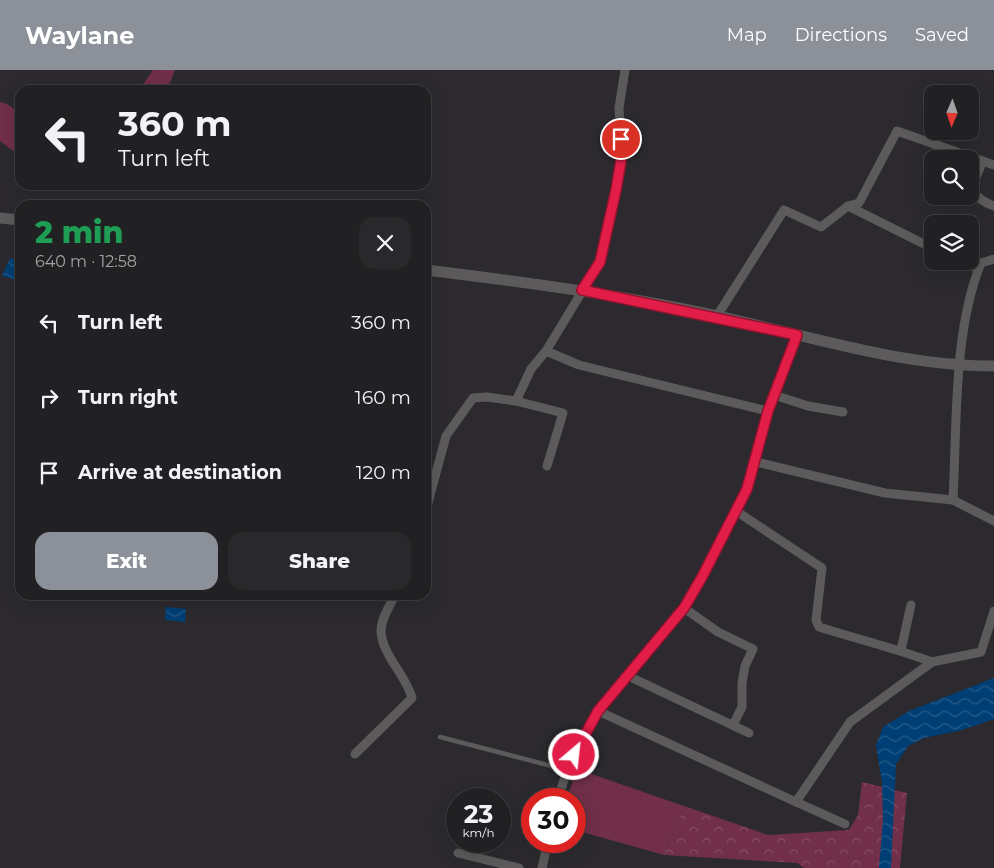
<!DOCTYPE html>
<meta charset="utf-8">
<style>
:root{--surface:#212022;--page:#29282a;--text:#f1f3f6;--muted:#a2a3a5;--line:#3e3e40;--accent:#8c9099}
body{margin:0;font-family:Montserrat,sans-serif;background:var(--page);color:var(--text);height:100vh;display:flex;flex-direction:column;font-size:19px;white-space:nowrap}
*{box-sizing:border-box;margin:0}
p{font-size:16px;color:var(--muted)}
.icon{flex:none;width:28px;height:28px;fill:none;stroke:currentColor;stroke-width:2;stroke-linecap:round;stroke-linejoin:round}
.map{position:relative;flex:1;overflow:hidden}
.details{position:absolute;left:15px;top:130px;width:416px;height:400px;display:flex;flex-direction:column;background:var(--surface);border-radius:15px;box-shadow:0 5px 20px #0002,0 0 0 1px var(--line)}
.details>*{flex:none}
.guide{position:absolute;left:15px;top:15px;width:416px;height:105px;border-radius:15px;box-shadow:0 5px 20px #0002,0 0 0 1px var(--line);background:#212022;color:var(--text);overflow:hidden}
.needle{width:32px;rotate:182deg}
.fabs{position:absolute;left:924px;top:15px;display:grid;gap:10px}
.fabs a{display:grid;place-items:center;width:55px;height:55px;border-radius:10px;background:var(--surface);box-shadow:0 5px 20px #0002,0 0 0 1px var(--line);font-size:25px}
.speed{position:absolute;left:446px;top:718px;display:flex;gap:10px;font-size:25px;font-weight:700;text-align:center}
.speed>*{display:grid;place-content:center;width:65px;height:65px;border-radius:50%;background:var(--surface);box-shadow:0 5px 20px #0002,0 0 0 1px var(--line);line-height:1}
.speed small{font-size:12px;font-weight:400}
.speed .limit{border:8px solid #d22;background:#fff;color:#111}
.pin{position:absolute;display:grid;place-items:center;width:42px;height:42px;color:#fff;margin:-21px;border:2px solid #fff;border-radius:50%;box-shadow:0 1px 5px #0007}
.me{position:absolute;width:55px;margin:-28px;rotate:28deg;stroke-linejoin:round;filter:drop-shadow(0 0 4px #0008)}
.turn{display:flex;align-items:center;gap:18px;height:105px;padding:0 20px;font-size:22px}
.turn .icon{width:65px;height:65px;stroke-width:2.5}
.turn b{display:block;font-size:35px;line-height:42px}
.round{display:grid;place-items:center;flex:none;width:52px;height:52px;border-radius:15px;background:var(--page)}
.head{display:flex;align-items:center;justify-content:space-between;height:85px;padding:0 20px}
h1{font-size:30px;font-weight:800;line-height:38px;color:#1e9e55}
.cta{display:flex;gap:10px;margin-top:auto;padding:10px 20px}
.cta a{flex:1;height:58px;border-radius:15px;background:var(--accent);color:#fff;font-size:20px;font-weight:800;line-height:58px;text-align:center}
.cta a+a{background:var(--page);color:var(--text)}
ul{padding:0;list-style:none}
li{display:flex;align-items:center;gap:15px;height:75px;padding:0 20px}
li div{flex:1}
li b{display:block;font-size:19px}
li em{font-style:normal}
header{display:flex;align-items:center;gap:30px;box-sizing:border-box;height:70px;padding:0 25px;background:var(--accent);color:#fff}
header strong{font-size:24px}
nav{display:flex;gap:28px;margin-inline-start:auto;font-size:18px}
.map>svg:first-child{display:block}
.green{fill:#712f49}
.forest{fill:url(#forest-crowns)}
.water{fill:url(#water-waves)}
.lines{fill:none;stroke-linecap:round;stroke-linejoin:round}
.service{stroke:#5c5a5b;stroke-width:4.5}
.minor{stroke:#5c5a5b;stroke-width:9}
.tertiary{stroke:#5c5a5b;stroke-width:11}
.route-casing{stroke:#92132f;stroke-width:12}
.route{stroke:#e11d48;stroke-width:9}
</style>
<header>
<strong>Waylane</strong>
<nav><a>Map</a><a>Directions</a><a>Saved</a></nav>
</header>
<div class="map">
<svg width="994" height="798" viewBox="0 0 994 798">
<defs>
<pattern id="forest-crowns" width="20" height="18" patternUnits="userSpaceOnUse" patternTransform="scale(1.25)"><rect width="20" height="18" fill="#712f49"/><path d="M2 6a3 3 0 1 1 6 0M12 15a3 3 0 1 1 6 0" fill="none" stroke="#864d64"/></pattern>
<pattern id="water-waves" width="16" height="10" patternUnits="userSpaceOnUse" patternTransform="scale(1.25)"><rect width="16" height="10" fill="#003f75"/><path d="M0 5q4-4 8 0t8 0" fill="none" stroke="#265b89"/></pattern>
</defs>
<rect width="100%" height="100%" fill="#2c2a2e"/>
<g class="green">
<path d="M153,0H175L167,20H136L142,16Z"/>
<path d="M0,32C27,38 20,64 20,86L0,71Z"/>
<path d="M577,699L684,736L664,785L575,760V729H567Z"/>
</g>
<path class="forest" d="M862,712L907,723L900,798H804L797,793L664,785L684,736L768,765L849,760L858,745Z"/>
<g class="water">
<path d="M10,188L20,191V211L2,206Z"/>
<path d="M166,537L186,539L185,552L165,550Z"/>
<path d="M994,608V649L962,660L924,668L908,676L896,694L891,798H879L883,750L882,712L876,675L883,657L909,641Z"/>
</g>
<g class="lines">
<path class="service" d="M440,667L567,700"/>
<g class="minor">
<path d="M983,91L972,116C973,126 985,133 994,136"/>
<path d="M848,136L932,178"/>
<path d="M961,191L978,199"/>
<path d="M717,246L784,140L821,157L848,136L859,133L897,61L994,95"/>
<path d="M546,281L579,295L768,341"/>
<path d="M774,325L808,336L843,342"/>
<path d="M516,331L563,343L547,396"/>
<path d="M756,392L885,423L953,430L994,451"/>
<path d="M953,430C957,356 953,261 981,193L994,189"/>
<path d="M426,440L446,366L473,328L487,327L516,331L531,299L546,281L600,192L616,120L622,85L619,38L625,0"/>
<path d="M736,441L822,498L816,550L819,557C857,569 895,578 932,592"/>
<path d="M684,538L718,562L753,579L745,596L742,613V637L733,655"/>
<path d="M901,580L911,535"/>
<path d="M626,605L749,663"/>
<path d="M598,641L796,732L850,652L932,592L981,582L994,541"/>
<path d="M355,684L412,628C406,605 382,585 381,561C381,548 390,536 395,525"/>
<path d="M558,729L567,700L598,641L684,538L702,507L747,419L768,341L797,265"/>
<path d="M796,732L845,754"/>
<path d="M458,783L519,798"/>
<path d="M542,798L548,771"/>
</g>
<g class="tertiary">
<path d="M0,148L20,150"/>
<path d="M426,200C524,212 622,225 718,246C809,266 900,296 994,296"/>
</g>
</g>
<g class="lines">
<g class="route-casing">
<path id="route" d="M574,685L598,641L684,538L702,507L747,419L768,341L797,265L582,220L600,192L616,120L622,85L621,69"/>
</g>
<use href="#route" class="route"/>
</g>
</svg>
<div class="fabs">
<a><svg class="needle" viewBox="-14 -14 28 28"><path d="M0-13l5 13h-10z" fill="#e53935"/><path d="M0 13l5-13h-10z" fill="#a2a3a5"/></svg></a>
<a><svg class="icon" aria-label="search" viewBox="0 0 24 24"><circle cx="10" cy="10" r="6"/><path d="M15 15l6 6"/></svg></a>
<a><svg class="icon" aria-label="layers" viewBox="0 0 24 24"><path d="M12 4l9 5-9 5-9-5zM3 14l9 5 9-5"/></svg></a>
</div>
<div class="speed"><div>23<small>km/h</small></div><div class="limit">30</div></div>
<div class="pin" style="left:621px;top:69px;background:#d93025"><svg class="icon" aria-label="arrive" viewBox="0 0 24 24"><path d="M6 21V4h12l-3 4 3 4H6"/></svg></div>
<svg class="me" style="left:574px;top:685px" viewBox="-20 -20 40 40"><circle r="17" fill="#e11d48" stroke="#fff" stroke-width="3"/><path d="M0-11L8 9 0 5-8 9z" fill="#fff"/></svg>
<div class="guide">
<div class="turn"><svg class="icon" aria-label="left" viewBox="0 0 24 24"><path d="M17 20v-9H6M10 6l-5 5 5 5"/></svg><div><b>360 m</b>Turn left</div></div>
</div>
<section class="details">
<div class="head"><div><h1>2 min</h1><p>640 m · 12:58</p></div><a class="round"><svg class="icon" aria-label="close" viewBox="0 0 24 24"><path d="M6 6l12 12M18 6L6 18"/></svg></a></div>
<ul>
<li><svg class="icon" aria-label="left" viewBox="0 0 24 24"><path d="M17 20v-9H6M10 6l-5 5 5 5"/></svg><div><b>Turn left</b></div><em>360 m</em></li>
<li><svg class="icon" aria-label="right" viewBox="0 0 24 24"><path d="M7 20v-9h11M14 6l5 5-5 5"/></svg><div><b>Turn right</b></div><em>160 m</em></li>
<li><svg class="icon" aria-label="arrive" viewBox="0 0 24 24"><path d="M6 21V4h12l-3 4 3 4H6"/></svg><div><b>Arrive at destination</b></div><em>120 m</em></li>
</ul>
<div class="cta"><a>Exit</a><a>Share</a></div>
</section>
</div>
